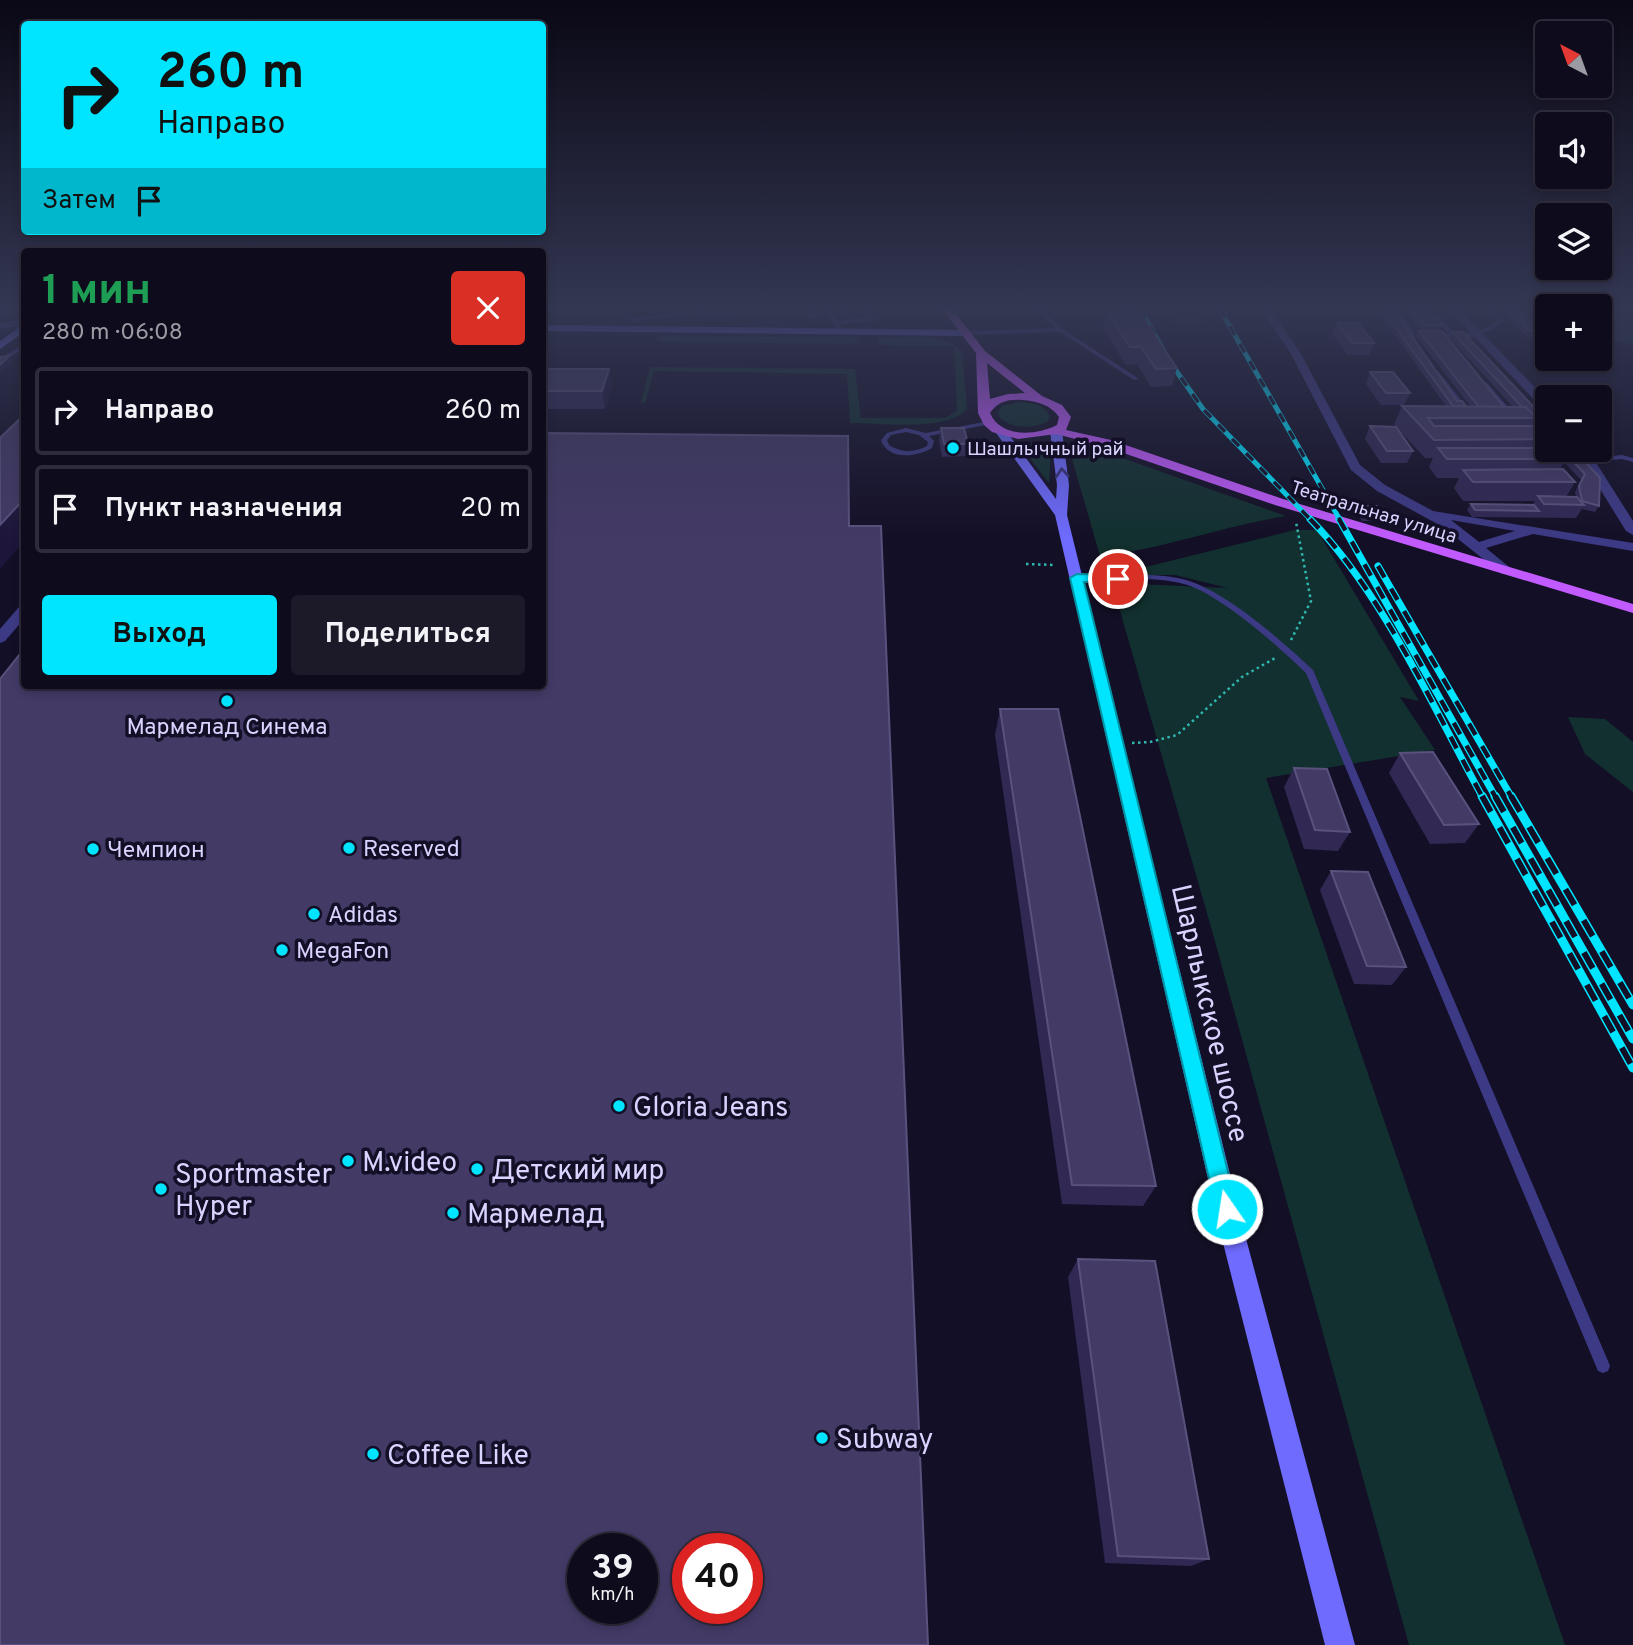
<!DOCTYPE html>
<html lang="ru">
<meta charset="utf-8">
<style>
:root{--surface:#0e0b1c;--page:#1c1929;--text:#f1f3f6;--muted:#9b9ba3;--line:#2e2b3b;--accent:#00e5ff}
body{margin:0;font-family:Overpass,sans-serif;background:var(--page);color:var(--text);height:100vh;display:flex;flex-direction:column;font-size:26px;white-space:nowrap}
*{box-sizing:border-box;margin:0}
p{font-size:23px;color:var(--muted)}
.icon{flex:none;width:38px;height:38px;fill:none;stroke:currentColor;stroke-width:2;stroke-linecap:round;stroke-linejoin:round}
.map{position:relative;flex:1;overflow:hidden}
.panel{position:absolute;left:21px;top:248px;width:525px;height:441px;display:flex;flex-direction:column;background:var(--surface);border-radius:7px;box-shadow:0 4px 10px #0003,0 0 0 2px var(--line)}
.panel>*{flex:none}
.hud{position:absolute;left:21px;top:21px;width:525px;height:214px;border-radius:7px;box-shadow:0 4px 10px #0003,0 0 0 2px var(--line);background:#00e5ff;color:#111;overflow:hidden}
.needle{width:46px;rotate:319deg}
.controls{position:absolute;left:1535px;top:21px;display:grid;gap:14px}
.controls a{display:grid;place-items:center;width:77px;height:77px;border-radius:7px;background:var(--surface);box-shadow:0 4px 10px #0003,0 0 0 2px var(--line);font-size:35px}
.speed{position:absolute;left:567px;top:1533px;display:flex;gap:14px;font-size:35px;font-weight:700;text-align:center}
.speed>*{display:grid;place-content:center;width:91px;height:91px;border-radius:50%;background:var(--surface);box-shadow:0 4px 10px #0003,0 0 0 2px var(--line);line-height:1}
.speed small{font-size:18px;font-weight:400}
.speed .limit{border:10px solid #d22;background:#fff;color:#111}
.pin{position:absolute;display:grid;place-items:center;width:60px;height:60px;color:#fff;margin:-30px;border:4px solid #fff;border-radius:50%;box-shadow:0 2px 7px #0007}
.me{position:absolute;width:77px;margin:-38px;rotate:347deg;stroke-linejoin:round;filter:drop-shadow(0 0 5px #0008)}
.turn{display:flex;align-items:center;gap:24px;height:147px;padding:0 21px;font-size:32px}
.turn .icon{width:91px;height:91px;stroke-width:2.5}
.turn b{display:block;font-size:49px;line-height:60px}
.then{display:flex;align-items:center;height:66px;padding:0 21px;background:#0003;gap:14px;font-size:26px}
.round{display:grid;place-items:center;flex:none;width:74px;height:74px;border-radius:7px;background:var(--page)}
.summary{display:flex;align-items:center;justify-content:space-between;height:119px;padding:0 21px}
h1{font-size:42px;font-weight:700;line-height:52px;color:#1e9e55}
.button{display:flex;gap:14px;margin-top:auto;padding:14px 21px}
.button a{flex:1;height:80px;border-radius:7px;background:var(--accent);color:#111;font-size:28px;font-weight:700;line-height:80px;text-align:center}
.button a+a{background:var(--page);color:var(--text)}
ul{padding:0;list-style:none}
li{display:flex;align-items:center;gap:21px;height:88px;margin:0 14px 10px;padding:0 7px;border:4px solid var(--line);border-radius:7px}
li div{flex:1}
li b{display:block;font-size:26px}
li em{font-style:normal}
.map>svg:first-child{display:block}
.green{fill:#12302f}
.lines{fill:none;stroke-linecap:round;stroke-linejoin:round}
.path{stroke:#2fb8b0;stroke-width:2.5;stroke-dasharray:2.5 3.5;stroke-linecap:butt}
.lane{fill:#3d3a85;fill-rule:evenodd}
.street{fill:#3d3a85;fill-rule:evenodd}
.secondary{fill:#6f6bff;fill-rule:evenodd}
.primary{fill:#c25bff;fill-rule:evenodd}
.rail-far2-casing{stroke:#00e5ff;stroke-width:5}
.rail-far1-casing{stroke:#00e5ff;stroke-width:7}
.rail-casing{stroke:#00e5ff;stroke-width:9}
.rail-far2{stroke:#130f26;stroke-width:3.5;stroke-dasharray:10;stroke-linecap:butt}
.rail-far1{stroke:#130f26;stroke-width:4.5;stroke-dasharray:13;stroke-linecap:butt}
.rail{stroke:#130f26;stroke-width:6;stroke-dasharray:18;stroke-linecap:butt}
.wall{fill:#312854;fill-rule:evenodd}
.shaded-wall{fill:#1d163a}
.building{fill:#433a66;stroke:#5a527e;stroke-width:2;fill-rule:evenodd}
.oneway{stroke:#38347d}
.route{fill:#00e5ff;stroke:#0095a6;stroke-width:2}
.poi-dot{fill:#00e5ff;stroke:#130f26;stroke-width:2.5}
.labels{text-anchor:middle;stroke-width:7;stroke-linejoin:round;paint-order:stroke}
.far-poi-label{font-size:19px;fill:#d9d4ff;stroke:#130f26;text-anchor:start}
.far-street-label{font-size:19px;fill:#d9d4ff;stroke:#130f26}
.poi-label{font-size:23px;fill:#d9d4ff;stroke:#130f26;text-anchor:start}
.near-street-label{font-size:28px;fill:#d9d4ff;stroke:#130f26}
.near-poi-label{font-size:28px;fill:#d9d4ff;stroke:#130f26;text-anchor:start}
</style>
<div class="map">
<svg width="1633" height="1645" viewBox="0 0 1633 1645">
<rect width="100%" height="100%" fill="#130f26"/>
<g class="green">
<path d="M1168,309H1198L1205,322L1175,325Z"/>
<path d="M1600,309H1624L1633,318V344L1600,339Z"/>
<path d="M660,336L848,337L857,338L860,342L853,344L661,342L656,338Z"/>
<path d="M882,338C908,338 941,332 962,351L967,409C947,432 880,423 850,423L847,374L654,371L645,403H641L650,367L855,369L861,418H945L957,411L954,346L881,345L877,342Z"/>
<path d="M1019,402C1032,403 1045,404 1050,417L1047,422C1031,429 1014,429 1000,418L998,412L1002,406Z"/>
<path d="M1017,442L1051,446L1049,483Z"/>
<path d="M1090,451L1114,455L1286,516C1223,526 1163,549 1100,556L1072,459Z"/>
<path d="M1295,530H1317L1419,701L1400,697L1435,750L1266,778L1565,1645H1409L1211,927L1112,583L1228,588L1175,575H1113Z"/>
<path d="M1568,717L1605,719L1633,742V792L1585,754Z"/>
</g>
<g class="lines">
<g class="path">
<path d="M1026,564L1055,565"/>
<path d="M1291,640L1311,601L1296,522"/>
<path d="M1132,743L1150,742L1177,735L1242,677L1275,658"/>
</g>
<g class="lane">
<path d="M1,309H8L0,315Z"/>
<path d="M544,309H550L542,319Z"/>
<path d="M824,309H830L837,321L867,318L861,309H867L874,319L871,321L839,324L842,328L839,330L837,329Z"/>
<path d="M1035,309H1041L1063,329L1139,379L1134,380L1060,332L967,335L964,333L967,331L1056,328Z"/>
<path d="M1390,309H1396L1412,328L1417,344H1413L1406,328Z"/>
<path d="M1426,309H1432L1455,333C1473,333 1483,332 1498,320L1487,309H1493L1504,320L1493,329L1479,334L1481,335L1478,337H1433L1430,335L1431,334L1448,333Z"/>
<path d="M684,312L687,314L686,315L632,322L629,320L632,318Z"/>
<path d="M24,345V349L0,362V358Z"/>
<path d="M1434,371H1438L1468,409V411H1464L1434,373Z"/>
<path d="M1483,383H1487L1514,414V416H1510L1483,385Z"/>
<path d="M989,421L992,423L991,424L929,436L934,441L932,448C917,457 888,461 881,440L887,433L906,428L926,433ZM906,432L919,435L928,442L927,446C913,453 902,453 889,445L887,440L891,435Z"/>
<path d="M1622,455L1633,458V462L1622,459L1589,462L1586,460L1589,458Z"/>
<path d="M1074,576C1087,575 1099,575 1112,575C1138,575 1167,573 1192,582C1231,596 1282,641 1313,670L1608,1361L1610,1366L1608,1371L1603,1373L1598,1371L1306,673C1279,647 1216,590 1180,583C1146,576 1111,580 1077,580L1073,578Z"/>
</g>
<g class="street">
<path d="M1260,309H1270L1300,352L1360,465L1385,485L1433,511L1633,543V551L1533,534L1486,548L1514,571L1512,574H1502L1443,527L1377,491L1351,470L1290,352ZM1451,520L1515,531L1479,542Z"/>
<path d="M1448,309H1459L1547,400V410L1543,409Z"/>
<path d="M24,319V325L0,329V323Z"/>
<path d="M1576,450H1588L1633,521V535L1626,531Z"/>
<path d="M24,606V619L5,641L0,643V629L19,607Z"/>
</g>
<g class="secondary">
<path d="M24,324V332L0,349V341Z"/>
<path d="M542,325L967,330L972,333L967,336L542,331Z"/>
<path d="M996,428H1004L1056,499L1057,485L1050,431L1056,428L1062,431L1069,485L1067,515L1245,1235L1355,1645H1325L1221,1235L1055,515L994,430Z"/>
</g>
<path class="primary" d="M942,309H952L985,351L1042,396L1062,405L1071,417L1066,430L1111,440L1283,499L1633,604V613L1275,505L1103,446L1056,434L1018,439L992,432L984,425L978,413L976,353ZM987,363L1025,393L1008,394L990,399ZM1023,400C1037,401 1051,405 1059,417L1057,425C1035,436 1001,438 990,413C998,401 1009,399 1023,400Z"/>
<g class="rail-far2-casing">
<g id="rail-far2">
<path d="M1140,309L1170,362L1203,409L1311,520"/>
<path d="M1220,309L1340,520"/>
</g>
</g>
<g class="rail-far1-casing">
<g id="rail-far1">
<path d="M1310,519C1382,592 1433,707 1483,798"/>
<path d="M1339,519L1496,798"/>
<path d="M1378,566L1512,798"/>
</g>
</g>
<g class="rail-casing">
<g id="rail">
<path d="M1482,796L1633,1068"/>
<path d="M1495,796L1633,1039"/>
<path d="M1511,796L1633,1005"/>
</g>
</g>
<use href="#rail-far2" class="rail-far2"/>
<use href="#rail-far1" class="rail-far1"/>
<use href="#rail" class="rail"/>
</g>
<g class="wall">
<path d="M839,309H856V316L844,317Z"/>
<path d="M1313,309H1337V311H1314Z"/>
<path d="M1376,309H1393L1457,401L1466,406H1470L1416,336L1419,331H1421L1402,309H1427L1442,325L1439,331L1504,407H1513L1450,338L1452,332L1547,421V445L1546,448L1547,450H1574L1599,506L1595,512L1582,509L1576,518L1472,517L1467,510L1471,504L1532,505L1535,501H1463L1454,488L1459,478H1437L1429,467L1433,458H1425L1396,427L1413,451L1407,463H1381L1365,439L1370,426L1396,427L1394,424L1402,406H1446ZM1564,462L1581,480L1575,492L1576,497H1566L1575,482L1560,469Z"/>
<path d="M1499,309H1517L1540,331L1537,337H1527Z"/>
<path d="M1106,310L1177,368L1172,386L1151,387L1137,364L1126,365L1103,327Z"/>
<path d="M1337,323L1374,343L1370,355H1348L1332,334Z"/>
<path d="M542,369H609L612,386L605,409H542Z"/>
<path d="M1370,372L1410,393L1404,405H1381L1366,384Z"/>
<path d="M941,428L968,444L966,456L942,457L939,440Z"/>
<path d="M1360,506L1382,515L1380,521H1362L1357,512Z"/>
<path d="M1000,709L1156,1186L1143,1206L1062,1204L995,735Z"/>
<path d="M1400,753L1479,824L1465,843L1430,844L1389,773Z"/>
<path d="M1294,768L1350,832L1338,851L1304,849L1284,787Z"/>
<path d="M1331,871L1406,967L1392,985L1354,984L1320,890Z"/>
<path d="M1078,1259L1209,1559L1191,1566L1105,1563L1068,1277Z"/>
</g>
<g class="shaded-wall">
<path d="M696,309H733V315L697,318Z"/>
<path d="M845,309H856V316L844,317Z"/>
<path d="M821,315V320L809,322V316Z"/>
<path d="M9,356L13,362L0,374V365Z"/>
<path d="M609,369L612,386L605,409L602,391Z"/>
<path d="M24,499V542L0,569V525Z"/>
</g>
<g class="building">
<path d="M1137,309L1177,368L1156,369L1141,347H1130L1106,310Z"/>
<path d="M1382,309H1393L1457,401H1462L1466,406H1453Z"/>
<path d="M1409,309H1427L1442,325H1424Z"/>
<path d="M1507,309H1517L1540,331H1530Z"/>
<path d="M818,311L821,315L809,316L806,312Z"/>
<path d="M1337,323H1358L1374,343H1352Z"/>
<path d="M1419,331H1442L1504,407L1478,406Z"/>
<path d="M1452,332H1463L1547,421V434L1535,421L1536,418L1526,407H1522Z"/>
<path d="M9,356L0,365V357Z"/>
<path d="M542,369H609L602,391H542Z"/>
<path d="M1370,372H1393L1410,393H1386Z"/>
<path d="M1402,406L1526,407L1536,418H1428L1434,426H1538L1547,436V439L1434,440Z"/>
<path d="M24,415V499L0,525V438Z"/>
<path d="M1370,426L1396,427L1413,451H1387Z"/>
<path d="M941,428H964L968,444H944Z"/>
<path d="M542,433L848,436L849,526H881L928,1645H0V679L24,649V686H542ZM583,1549H642V1608H583ZM688,1549H747V1608H688Z"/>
<path d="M1438,448H1547V450H1557L1566,459H1447Z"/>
<path d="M1562,450H1574L1600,478L1599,506L1582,501L1579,486L1585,474Z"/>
<path d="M1563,469L1575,482H1473L1463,470Z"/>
<path d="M1538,496L1577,497L1584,505L1544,504Z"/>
<path d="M1471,504L1534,505L1539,511L1475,510Z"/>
<path d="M1360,506H1377L1382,515H1365Z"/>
<path d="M1000,709H1058L1156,1186L1072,1185Z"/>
<path d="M1433,752L1479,824L1444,825L1400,753Z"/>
<path d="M1294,768L1327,769L1350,832L1315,830Z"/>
<path d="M1331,871L1368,872L1406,967L1367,966Z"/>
<path d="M1078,1259L1155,1261L1209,1559L1118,1556Z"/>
</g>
<defs><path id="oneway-chevron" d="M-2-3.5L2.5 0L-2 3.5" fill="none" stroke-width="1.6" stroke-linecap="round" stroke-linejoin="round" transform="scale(1.75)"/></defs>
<use class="oneway" href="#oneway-chevron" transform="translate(1062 473) rotate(-95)"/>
<linearGradient id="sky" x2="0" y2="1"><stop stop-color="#0a0815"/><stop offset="0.57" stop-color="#333752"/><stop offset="1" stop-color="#333752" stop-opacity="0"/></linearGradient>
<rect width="1633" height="540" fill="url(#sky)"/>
<path class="route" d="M1077,574L1118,575L1124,579L1118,582H1084L1237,1209L1234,1217L1227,1220L1219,1217L1216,1209L1070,578Z"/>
<g class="poi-dot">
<circle cx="953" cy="448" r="7"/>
<circle cx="227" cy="701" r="7"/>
<circle cx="349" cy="848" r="7"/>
<circle cx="93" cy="849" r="7"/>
<circle cx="314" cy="914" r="7"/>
<circle cx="282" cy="950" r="7"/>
<circle cx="619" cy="1106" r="7"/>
<circle cx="348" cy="1161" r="7"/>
<circle cx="477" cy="1169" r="7"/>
<circle cx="161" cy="1189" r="7"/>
<circle cx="453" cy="1213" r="7"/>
<circle cx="822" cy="1438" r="7"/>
<circle cx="373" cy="1454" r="7"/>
</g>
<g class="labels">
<g class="far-poi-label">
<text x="967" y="455">Шашлычный рай</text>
</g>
<g class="far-street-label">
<text transform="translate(1374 511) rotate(17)" y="7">Театральная улица</text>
</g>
<g class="poi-label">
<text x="227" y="734" text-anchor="middle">Мармелад Синема</text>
<text x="363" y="856">Reserved</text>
<text x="107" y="857">Чемпион</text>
<text x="328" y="922">Adidas</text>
<text x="296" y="958">MegaFon</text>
</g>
<g class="near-street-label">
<text transform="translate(1211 1013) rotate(77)" y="10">Шарлыкское шоссе</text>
</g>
<g class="near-poi-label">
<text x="633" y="1116">Gloria Jeans</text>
<text x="362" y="1171">M.video</text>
<text x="491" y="1179">Детский мир</text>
<text x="175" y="1183">Sportmaster<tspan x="175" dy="32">Hyper</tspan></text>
<text x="467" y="1223">Мармелад</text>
<text x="836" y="1448">Subway</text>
<text x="387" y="1464">Coffee Like</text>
</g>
</g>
</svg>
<div class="controls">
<a><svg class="needle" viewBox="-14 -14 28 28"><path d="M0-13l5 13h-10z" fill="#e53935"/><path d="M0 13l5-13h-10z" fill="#9b9ba3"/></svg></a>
<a><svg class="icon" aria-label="sound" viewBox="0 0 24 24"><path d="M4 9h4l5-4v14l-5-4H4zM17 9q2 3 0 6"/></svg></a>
<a><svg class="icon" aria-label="layers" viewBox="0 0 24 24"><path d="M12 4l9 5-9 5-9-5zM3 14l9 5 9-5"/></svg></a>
<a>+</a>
<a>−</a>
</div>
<div class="speed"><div>39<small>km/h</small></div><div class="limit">40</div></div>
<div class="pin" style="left:1118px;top:579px;background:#d93025"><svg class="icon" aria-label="arrive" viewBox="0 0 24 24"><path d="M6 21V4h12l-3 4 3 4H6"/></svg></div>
<svg class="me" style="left:1227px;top:1209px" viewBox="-20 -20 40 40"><circle r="17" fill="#00e5ff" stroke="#fff" stroke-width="3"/><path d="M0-11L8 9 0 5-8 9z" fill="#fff"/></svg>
<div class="hud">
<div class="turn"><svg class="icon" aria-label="right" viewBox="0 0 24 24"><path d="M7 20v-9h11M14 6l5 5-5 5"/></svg><div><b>260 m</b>Направо</div></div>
<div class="then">Затем<svg class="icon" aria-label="arrive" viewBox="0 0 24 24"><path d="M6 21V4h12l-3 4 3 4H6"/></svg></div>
</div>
<section class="panel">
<div class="summary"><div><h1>1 мин</h1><p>280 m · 06:08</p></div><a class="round" style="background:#d93025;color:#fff"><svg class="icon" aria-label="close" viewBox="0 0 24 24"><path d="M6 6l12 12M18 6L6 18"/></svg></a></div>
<ul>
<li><svg class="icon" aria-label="right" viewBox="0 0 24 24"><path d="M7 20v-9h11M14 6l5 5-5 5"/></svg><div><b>Направо</b></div><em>260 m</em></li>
<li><svg class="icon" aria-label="arrive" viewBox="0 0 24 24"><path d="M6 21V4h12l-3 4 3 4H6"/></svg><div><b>Пункт назначения</b></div><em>20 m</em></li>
</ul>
<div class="button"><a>Выход</a><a>Поделиться</a></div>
</section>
</div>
